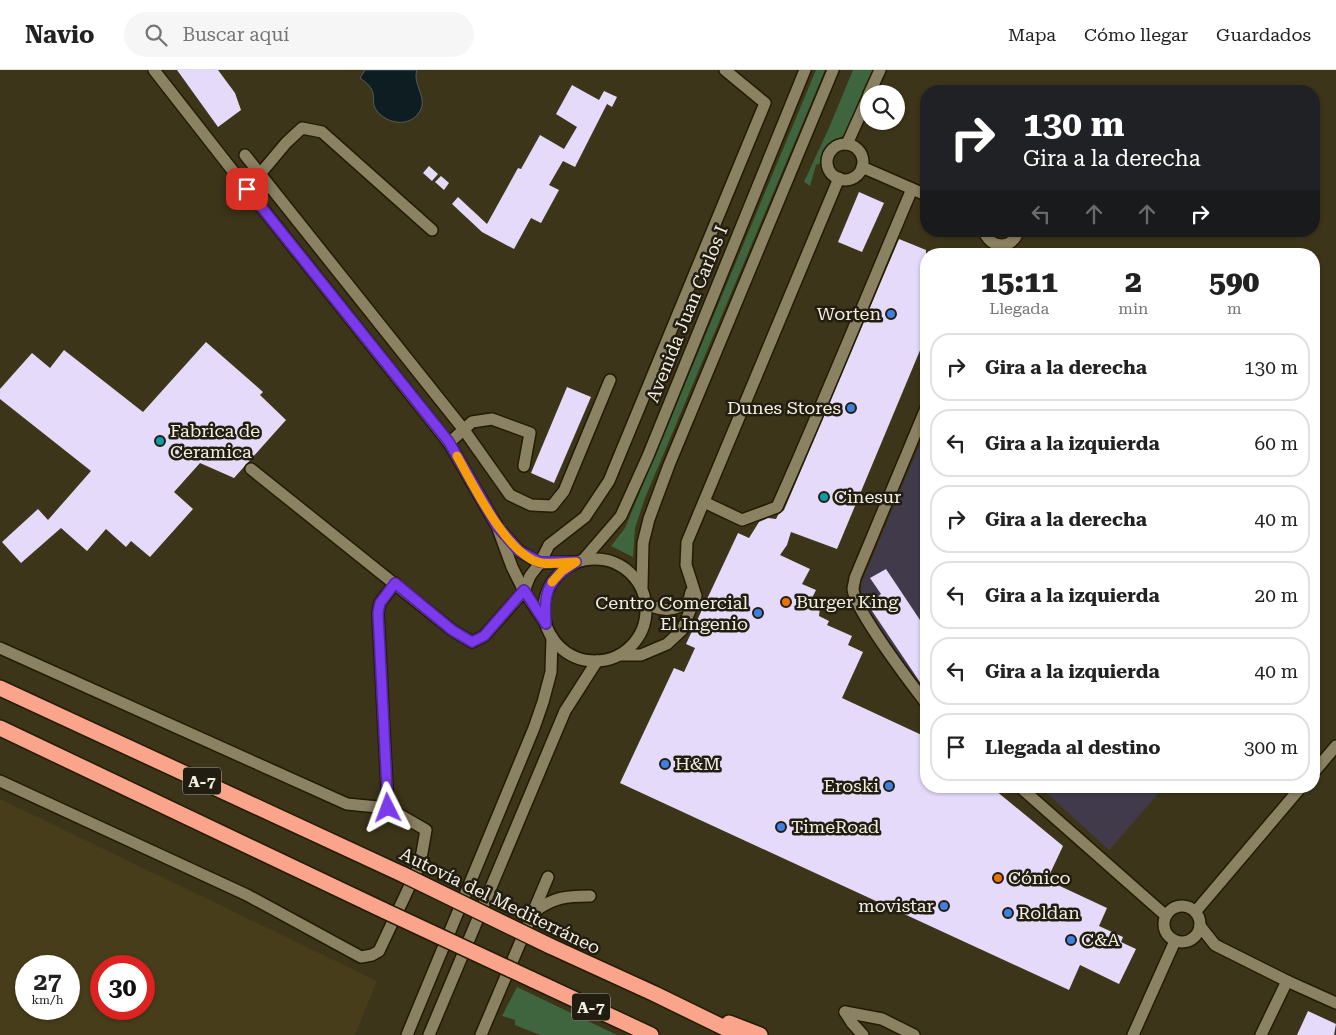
<!DOCTYPE html>
<html lang="es">
<meta charset="utf-8">
<style>
:root{--surface:#fff;--page:#f6f6f6;--text:#222;--muted:#767676;--line:#e0e0e0}
body{margin:0;font-family:"Roboto Serif",serif;background:var(--page);color:var(--text);height:100vh;display:flex;flex-direction:column;font-size:19px;white-space:nowrap}
*{box-sizing:border-box;margin:0}
p{font-size:16px;color:var(--muted)}
.icon{flex:none;width:28px;height:28px;fill:none;stroke:currentColor;stroke-width:2;stroke-linecap:round;stroke-linejoin:round}
.map{position:relative;flex:1;overflow:hidden}
.details{position:absolute;left:920px;top:178px;width:400px;height:545px;display:flex;flex-direction:column;background:var(--surface);border-radius:20px;box-shadow:0 1px 4px #0004}
.details>*{flex:none}
.top-card{position:absolute;left:920px;top:15px;width:400px;height:152px;border-radius:20px;box-shadow:0 1px 4px #0004;background:#202124;color:#fff;overflow:hidden}
.fabs{position:absolute;left:860px;top:15px;display:grid;gap:10px}
.fabs a{display:grid;place-items:center;width:45px;height:45px;border-radius:50%;background:var(--surface);box-shadow:0 1px 4px #0004;font-size:25px}
.speed{position:absolute;left:15px;top:885px;display:flex;gap:10px;font-size:25px;font-weight:700;text-align:center}
.speed>*{display:grid;place-content:center;width:65px;height:65px;border-radius:50%;background:var(--surface);box-shadow:0 1px 4px #0004;line-height:1}
.speed small{font-size:12px;font-weight:400}
.speed .limit{border:8px solid #d22;background:#fff;color:#111}
.pin{position:absolute;display:grid;place-items:center;width:42px;height:42px;color:#fff;margin:-21px;border-radius:10px;box-shadow:0 2px 8px #0006}
.me{position:absolute;width:55px;margin:-28px;rotate:357deg;stroke-linejoin:round;filter:drop-shadow(0 0 4px #0008)}
.turn{display:flex;align-items:center;gap:18px;height:105px;padding:0 20px;font-size:22px}
.turn .icon{width:65px;height:65px;stroke-width:2.5}
.turn b{display:block;font-size:35px;line-height:42px}
.lanes{display:flex;align-items:center;height:48px;padding:0 20px;background:#0003;justify-content:center;gap:25px;direction:ltr}
.lanes .off{opacity:.35}
.eta{display:flex;justify-content:space-evenly;align-items:center;height:85px;text-align:center}
.eta b{font-size:30px;font-weight:800;line-height:35px}
ul{padding:0;list-style:none}
li{display:flex;align-items:center;gap:15px;height:68px;margin:0 10px 8px;padding:0 10px;border:2px solid var(--line);border-radius:20px}
li div{flex:1}
li b{display:block;font-size:19px}
li em{font-style:normal}
header{display:flex;align-items:center;gap:30px;box-sizing:border-box;height:70px;padding:0 25px;background:var(--surface);border-bottom:1px solid var(--line)}
header strong{font-size:24px}
nav{display:flex;gap:28px;margin-inline-start:auto;font-size:18px}
.search{width:350px;height:45px;background:var(--page);display:flex;align-items:center;gap:12px;box-sizing:border-box;padding:0 18px;border-radius:28px;color:var(--muted);font-size:19px}
.map>svg:first-child{display:block}
.built{fill:#473d1a;fill-rule:evenodd}
.industrial{fill:#413a4b}
.green{fill:#3f653e}
.water{fill:#0e1d21;stroke:#535c5a}
.building{fill:#e5dafa}
.lines{fill:none;stroke-linecap:round;stroke-linejoin:round}
.minor-casing{stroke:#241c02;stroke-width:14}
.highway-casing{stroke:#241c02;stroke-width:18}
.minor{stroke:#8b8264;stroke-width:11}
.highway{stroke:#faa48b;stroke-width:15}
.highway-bridge-casing{stroke:#241c02;stroke-width:18;stroke-linecap:butt}
.highway-bridge{stroke:#faa48b;stroke-width:15}
.route-casing{stroke:#51269a;stroke-width:12}
.route{stroke:#7c3aed;stroke-width:9}
.slow{stroke:#f59e0b;stroke-width:9}
.shop-dot{fill:#3f7fe0;stroke:#211d11;stroke-width:2}
.culture-dot{fill:#0f9aa8;stroke:#211d11;stroke-width:2}
.food-dot{fill:#e8710a;stroke:#211d11;stroke-width:2}
.labels{text-anchor:middle;stroke-width:5;stroke-linejoin:round;paint-order:stroke}
.shield{fill:#211d11;stroke:#b5b0a2;stroke-width:1}
.shield-label{font-size:16px;font-weight:bold;fill:#f4efe0}
.street-label{font-size:18px;fill:#f4efe0;stroke:#211d11}
.poi-label{font-size:18px;fill:#f4efe0;stroke:#211d11;text-anchor:start}
</style>
<header>
<strong>Navio</strong>
<div class="search"><svg class="icon" aria-label="search" viewBox="0 0 24 24"><circle cx="10" cy="10" r="6"/><path d="M15 15l6 6"/></svg>Buscar aquí</div>
<nav><a>Mapa</a><a>Cómo llegar</a><a>Guardados</a></nav>
</header>
<div class="map">
<svg width="1336" height="965" viewBox="0 0 1336 965">
<rect width="100%" height="100%" fill="#3d351a"/>
<path class="built" d="M0,729L377,911L355,965H0ZM26,896H69V939H26ZM101,896H144V939H101Z"/>
<g class="industrial">
<path d="M926,360V626L863,532L861,514Z"/>
<path d="M1039,716H1148L1158,724L1109,780Z"/>
</g>
<g class="green">
<path d="M816,0H825L645,428L635,458L633,487L611,476L625,458Z"/>
<path d="M853,0H873L844,65L828,77L823,92L816,95L810,116L804,112L829,58Z"/>
<path d="M517,917L617,965H540L515,955V950L502,946Z"/>
</g>
<path class="water" d="M365,0H417C412,14 428,28 420,41C410,58 387,54 377,41C368,29 382,23 360,8Z"/>
<g class="building">
<path d="M177,0H218L235,23L241,40L218,57Z"/>
<path d="M572,15L599,30L604,21L617,27L612,37L607,34L575,97L563,91L549,115L559,120L541,153L531,148L514,179L482,162L452,134L458,127L487,154L518,98L521,99L540,65L564,79L577,57L556,44Z"/>
<path d="M429,96L438,104L432,111L423,103Z"/>
<path d="M441,106L449,113L444,120L435,112Z"/>
<path d="M859,122L884,133L862,182L838,172Z"/>
<path d="M899,169L926,180V266L837,479L791,462L787,475L780,485L810,499L802,514L816,520L812,528L820,537L819,546L829,551L827,555L852,566L848,575L863,582L842,628L926,667V716H990L1063,776L1047,810L1107,838L1099,856L1123,867L1121,872L1136,879L1119,914L1080,895L1069,920L620,713L674,598L684,602L695,578L686,574L738,463L749,468L759,452L768,448L776,449L778,445L784,440Z"/>
<path d="M206,272L263,322L260,325L286,350L234,408L200,393L174,422L193,439L150,487L131,471L126,477L106,459L87,481L61,458L21,493L2,472L38,439L48,450L91,401L0,329V319L32,283L50,298L64,280L143,342Z"/>
<path d="M567,317L591,327L554,413L531,403Z"/>
<path d="M886,499L926,559V621L868,535L881,524L870,508Z"/>
<path d="M1308,941L1336,954L1334,965H1297Z"/>
</g>
<g class="lines">
<g class="minor-casing">
<g id="minor">
<path d="M154,0L247,119L449,373L497,456L512,497L524,521L484,566L472,572L452,560L251,399"/>
<path d="M869,24L880,0"/>
<path d="M847,74L869,25"/>
<circle cx="845" cy="92" r="18"/>
<path d="M245,85L464,360L510,425L531,435L552,436L564,421L610,310"/>
<path d="M862,97L926,125"/>
<path d="M260,104L286,73L302,58L322,62L432,160"/>
<path d="M984,161C990,179 1013,180 1018,161"/>
<path d="M926,338L855,508C855,511 853,516 853,519C854,539 912,615 926,633"/>
<path d="M449,373L472,352L492,349L530,363L524,396"/>
<path d="M704,432L742,450L777,437C824,332 867,225 912,119"/>
<path d="M502,462L519,481L540,493L575,492"/>
<circle cx="595" cy="540" r="51"/>
<path d="M583,490L621,446L648,386L805,0"/>
<path d="M642,517L643,473L649,449L669,395L833,0"/>
<path d="M654,537C668,542 678,539 689,530L691,522"/>
<path d="M546,554L524,521L530,506L540,493L549,475L585,447L609,411L765,33L725,0"/>
<path d="M0,578L347,734L388,738"/>
<path d="M620,585H641L667,574L682,560L696,526L686,495L687,472L839,108"/>
<path d="M1314,702L1336,676"/>
<path d="M0,711L247,825L361,887L372,885L379,881L420,794L426,760L388,738L378,543L380,533L395,513"/>
<path d="M1019,716L1165,845"/>
<circle cx="1182" cy="854" r="18"/>
<path d="M1196,841L1302,716"/>
<path d="M534,842C553,827 567,826 590,826"/>
<path d="M1200,856L1215,875L1287,911L1336,933"/>
<path d="M845,942L882,949L914,965"/>
<path d="M845,942L852,953L863,965"/>
<path d="M407,965L534,658L543,632L551,602L552,567"/>
<path d="M429,965L565,641L597,591"/>
<path d="M481,965L548,807"/>
<path d="M1133,965L1175,871"/>
<path d="M1261,965L1287,911"/>
</g>
</g>
<g class="highway-casing">
<g id="highway">
<path d="M0,618L404,805"/>
<path d="M0,658L385,841"/>
<path d="M550,876L655,924L739,965"/>
<path d="M531,909L651,965"/>
<path d="M729,953L760,965"/>
</g>
</g>
<use href="#minor" class="minor"/>
<use href="#highway" class="highway"/>
<g class="highway-bridge-casing">
<g id="highway-bridge">
<path d="M404,805L550,876"/>
<path d="M385,841L531,909"/>
</g>
</g>
<use href="#highway-bridge" class="highway-bridge"/>
</g>
<g class="lines">
<g class="route-casing">
<path id="route" d="M247,119L449,372L497,456L519,481L540,492H576C548,509 543,522 546,554L524,520L484,566L472,572L452,560L395,513L380,533L378,543L388,738"/>
</g>
<use href="#route" class="route"/>
<path class="slow" d="M457,386C473,414 507,486 541,493C552,495 565,492 576,492L562,501L552,512"/>
</g>
<g class="shop-dot">
<circle cx="891" cy="244" r="5"/>
<circle cx="851" cy="338" r="5"/>
<circle cx="758" cy="543" r="5"/>
<circle cx="665" cy="694" r="5"/>
<circle cx="889" cy="716" r="5"/>
<circle cx="781" cy="757" r="5"/>
<circle cx="944" cy="836" r="5"/>
<circle cx="1008" cy="843" r="5"/>
<circle cx="1071" cy="870" r="5"/>
</g>
<g class="culture-dot">
<circle cx="160" cy="371" r="5"/>
<circle cx="824" cy="427" r="5"/>
</g>
<g class="food-dot">
<circle cx="786" cy="532" r="5"/>
<circle cx="998" cy="808" r="5"/>
</g>
<g class="labels">
<g class="shield">
<rect x="183" y="697.5" width="38" height="27" rx="4"/>
<rect x="572" y="923.5" width="38" height="27" rx="4"/>
</g>
<g class="shield-label">
<text x="202" y="717">A-7</text>
<text x="591" y="943">A-7</text>
</g>
<g class="street-label">
<text transform="translate(687 244) rotate(-68)" y="6">Avenida Juan Carlos I</text>
<text transform="translate(500 831) rotate(26)" y="6">Autovía del Mediterráneo</text>
</g>
<g class="poi-label">
<text x="881" y="250" text-anchor="end">Worten</text>
<text x="841" y="344" text-anchor="end">Dunes Stores</text>
<text x="170" y="367">Fabrica de<tspan x="170" dy="21">Ceramica</tspan></text>
<text x="834" y="433">Cinesur</text>
<text x="796" y="538">Burger King</text>
<text x="748" y="539" text-anchor="end">Centro Comercial<tspan x="748" dy="21">El Ingenio</tspan></text>
<text x="675" y="700">H&amp;M</text>
<text x="879" y="722" text-anchor="end">Eroski</text>
<text x="791" y="763">TimeRoad</text>
<text x="1008" y="814">Cónico</text>
<text x="934" y="842" text-anchor="end">movistar</text>
<text x="1018" y="849">Roldan</text>
<text x="1081" y="876">C&amp;A</text>
</g>
</g>
</svg>
<div class="fabs">
<a><svg class="icon" aria-label="search" viewBox="0 0 24 24"><circle cx="10" cy="10" r="6"/><path d="M15 15l6 6"/></svg></a>
</div>
<div class="speed"><div>27<small>km/h</small></div><div class="limit">30</div></div>
<div class="pin" style="left:247px;top:119px;background:#d93025"><svg class="icon" aria-label="arrive" viewBox="0 0 24 24"><path d="M6 21V4h12l-3 4 3 4H6"/></svg></div>
<svg class="me" style="left:388px;top:738px" viewBox="-20 -20 40 40"><path d="M0-17L14 15 0 8-14 15z" fill="#7c3aed" stroke="#fff" stroke-width="4"/></svg>
<div class="top-card">
<div class="turn"><svg class="icon" aria-label="right" viewBox="0 0 24 24"><path d="M7 20v-9h11M14 6l5 5-5 5"/></svg><div><b>130 m</b>Gira a la derecha</div></div>
<div class="lanes"><svg class="icon off" aria-label="left" viewBox="0 0 24 24"><path d="M17 20v-9H6M10 6l-5 5 5 5"/></svg><svg class="icon off" aria-label="ahead" viewBox="0 0 24 24"><path d="M12 20V5M6 11l6-6 6 6"/></svg><svg class="icon off" aria-label="ahead" viewBox="0 0 24 24"><path d="M12 20V5M6 11l6-6 6 6"/></svg><svg class="icon" aria-label="right" viewBox="0 0 24 24"><path d="M7 20v-9h11M14 6l5 5-5 5"/></svg></div>
</div>
<section class="details">
<div class="eta">
<div><b>15:11</b><p>Llegada</p></div>
<div><b>2</b><p>min</p></div>
<div><b>590</b><p>m</p></div>
</div>
<ul>
<li><svg class="icon" aria-label="right" viewBox="0 0 24 24"><path d="M7 20v-9h11M14 6l5 5-5 5"/></svg><div><b>Gira a la derecha</b></div><em>130 m</em></li>
<li><svg class="icon" aria-label="left" viewBox="0 0 24 24"><path d="M17 20v-9H6M10 6l-5 5 5 5"/></svg><div><b>Gira a la izquierda</b></div><em>60 m</em></li>
<li><svg class="icon" aria-label="right" viewBox="0 0 24 24"><path d="M7 20v-9h11M14 6l5 5-5 5"/></svg><div><b>Gira a la derecha</b></div><em>40 m</em></li>
<li><svg class="icon" aria-label="left" viewBox="0 0 24 24"><path d="M17 20v-9H6M10 6l-5 5 5 5"/></svg><div><b>Gira a la izquierda</b></div><em>20 m</em></li>
<li><svg class="icon" aria-label="left" viewBox="0 0 24 24"><path d="M17 20v-9H6M10 6l-5 5 5 5"/></svg><div><b>Gira a la izquierda</b></div><em>40 m</em></li>
<li><svg class="icon" aria-label="arrive" viewBox="0 0 24 24"><path d="M6 21V4h12l-3 4 3 4H6"/></svg><div><b>Llegada al destino</b></div><em>300 m</em></li>
</ul>
</section>
</div>
